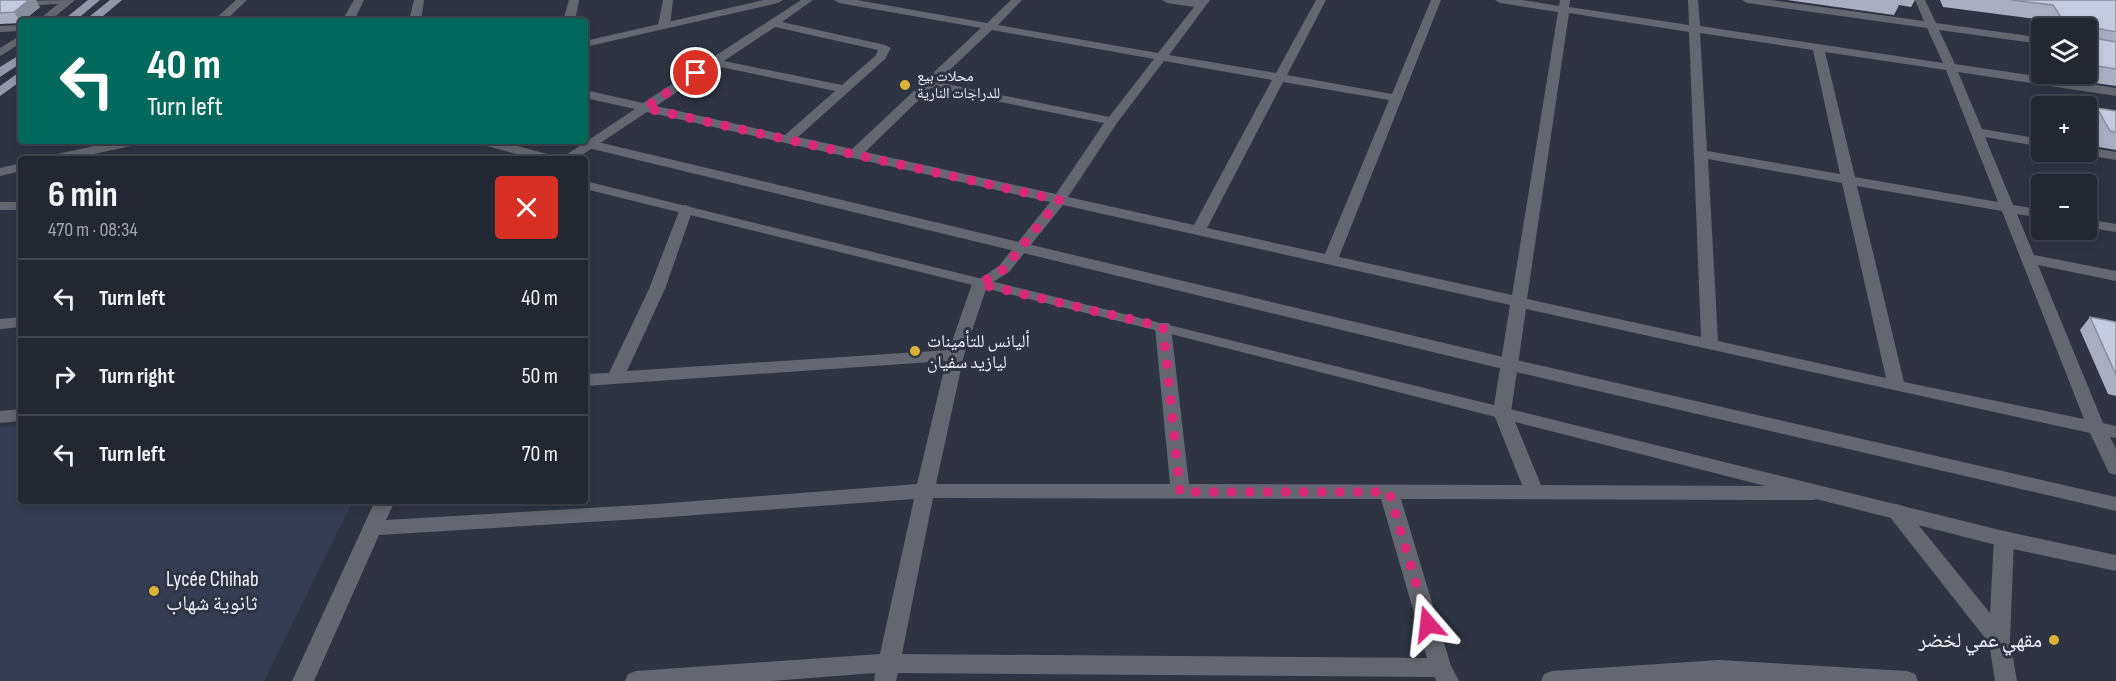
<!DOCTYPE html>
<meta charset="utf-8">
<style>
:root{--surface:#232732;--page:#2b2f3a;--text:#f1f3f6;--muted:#a3a5ac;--line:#40444d}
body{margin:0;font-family:"Sofia Sans Condensed","Noto Naskh Arabic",sans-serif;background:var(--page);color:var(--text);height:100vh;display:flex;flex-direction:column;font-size:22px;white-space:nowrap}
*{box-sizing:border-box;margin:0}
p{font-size:20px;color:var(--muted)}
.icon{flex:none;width:33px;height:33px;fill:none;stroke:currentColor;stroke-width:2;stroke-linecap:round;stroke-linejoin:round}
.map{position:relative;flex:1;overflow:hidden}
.side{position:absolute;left:18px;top:156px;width:570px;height:348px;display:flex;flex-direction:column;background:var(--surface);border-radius:6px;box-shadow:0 3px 9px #0003,0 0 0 2px var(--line)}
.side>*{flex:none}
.hud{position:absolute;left:18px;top:18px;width:570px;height:126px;border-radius:6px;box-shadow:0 3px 9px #0003,0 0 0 2px var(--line);background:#00695c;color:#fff;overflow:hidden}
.tools{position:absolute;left:2031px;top:18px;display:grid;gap:12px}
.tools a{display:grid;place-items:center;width:66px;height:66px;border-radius:6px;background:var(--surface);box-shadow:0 3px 9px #0003,0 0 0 2px var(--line);font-size:30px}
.pin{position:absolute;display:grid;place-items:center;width:51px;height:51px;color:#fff;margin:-26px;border:3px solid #fff;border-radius:50%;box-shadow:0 2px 6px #0007}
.me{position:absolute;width:66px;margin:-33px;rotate:343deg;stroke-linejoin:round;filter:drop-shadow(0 0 4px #0008)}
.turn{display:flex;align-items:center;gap:21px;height:126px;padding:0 30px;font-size:27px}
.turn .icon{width:78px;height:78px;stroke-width:2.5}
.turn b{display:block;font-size:42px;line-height:51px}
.round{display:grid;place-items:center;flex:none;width:63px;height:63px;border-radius:6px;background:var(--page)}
.summary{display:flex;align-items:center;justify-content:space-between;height:102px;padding:0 30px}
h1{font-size:36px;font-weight:700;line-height:45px}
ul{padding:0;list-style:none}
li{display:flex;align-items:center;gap:18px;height:78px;padding:0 30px;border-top:2px solid var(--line)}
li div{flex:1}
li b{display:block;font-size:22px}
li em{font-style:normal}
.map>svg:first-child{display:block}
.built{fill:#353d52}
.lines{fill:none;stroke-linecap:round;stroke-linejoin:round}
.minor{fill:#64676f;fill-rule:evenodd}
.tertiary{fill:#64676f;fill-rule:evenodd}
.primary{fill:#9298a8;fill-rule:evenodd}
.wall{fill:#a9afc0}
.shaded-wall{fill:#898e9c}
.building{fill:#c4cbdf;stroke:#898e9c;stroke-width:1.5}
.route{stroke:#db2777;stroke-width:10;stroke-dasharray:0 18}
.poi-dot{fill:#dbb233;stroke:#2f3443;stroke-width:2}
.labels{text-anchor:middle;stroke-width:6;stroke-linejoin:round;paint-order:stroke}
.far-poi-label{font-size:15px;fill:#f0f3fe;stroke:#2f3443;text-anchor:start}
.poi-label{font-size:18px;fill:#f0f3fe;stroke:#2f3443;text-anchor:start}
.near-poi-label{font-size:21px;fill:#f0f3fe;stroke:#2f3443;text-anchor:start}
</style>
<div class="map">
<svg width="2116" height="681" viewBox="0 0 2116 681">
<rect width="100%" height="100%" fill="#2f3443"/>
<path class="built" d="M21,426V501H353L264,681H0V427Z"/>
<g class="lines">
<g class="minor">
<path d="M75,0L50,21H37L58,4L0,7V1Z"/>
<path d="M236,0H247L225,21H213Z"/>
<path d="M354,0H364L354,21H342Z"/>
<path d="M414,0H424L421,21H409Z"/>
<path d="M569,0H579L575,21H563Z"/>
<path d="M663,0H673L670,26L664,29L658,26Z"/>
<path d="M801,0H813L782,22L885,45L891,48L885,59L798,137L852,149L981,28L839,3L834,0H857L987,23L1011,0H1022L998,25L1158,53L1194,7L1167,3L1162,0H1210L1169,55L1276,73L1316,0H1326L1287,75L1392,94L1431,0H1441L1339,257L1512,295L1558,12L1500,3L1495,0H1522L1559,6L1560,0H1570L1569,7L1689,25L1688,0H1698L1700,26L1943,63L1927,28L1747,3L1742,0H1770L1924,21L1915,0H1925L1936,23L2042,38V44L1939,30L1955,64L2116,88V96L1958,72L1982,129L2042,139V147L1985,137L2013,205L2042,210V218L2017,214L2034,255L2116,271V281L2038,265L2103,423L2116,426V438L2110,437L2116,449V475L2109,473L2090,433L1526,309L1511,412L1541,485L1813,486L1820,488L1823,493L1820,498L1813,500L1401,499L1451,666L1459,681H1436L1435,677L898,673L896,681H874L875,673L771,681H625L628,674L636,671L880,654L914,499L656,518L379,535L314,681H292L375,501H395L386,520L656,504L917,484L946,361L585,386V374L609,373L649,289L681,206L686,205L693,209L665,289L627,371L949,350L972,284L999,266L1050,202L647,112L576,159H560L635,109L585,98V90L643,103ZM1569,13L1689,32L1701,337L1527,299ZM775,27L878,50L876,55L842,85L724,61ZM992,30L1154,59L1109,117L937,82ZM1700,33L1813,50L1840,174L1707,151ZM1825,52L1946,70L1998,202L1855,177ZM1164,61L1272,80L1194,225L1068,197L1117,123ZM716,66L835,91L785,135L656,106ZM1283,82L1389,100L1325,254L1207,228ZM931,88L1104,123L1056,194L865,152ZM1708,159L1842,183L1886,378L1718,341ZM1857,186L2002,211L2084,419L1904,382ZM1063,205L1510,305L1493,412L1522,485L1189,484L1171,327L1169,323H1157L1155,327L1170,484H936L964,355L987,286L1009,272ZM933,498L1381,499L1427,658L902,654Z"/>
<path d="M290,16L294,17V21H281Z"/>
<path d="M21,25V31L0,32V26Z"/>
<path d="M21,35V43L0,56V48Z"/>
<path d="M2086,147L2116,152V160L2081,154L2080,152H2086Z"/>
<path d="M2086,219L2116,224V232L2086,227Z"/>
<path d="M21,317V327L0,329V319Z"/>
<path d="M21,409V421L0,423V411Z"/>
<path d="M1896,504L1903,506L1990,613L1994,539L1997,534L2004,531L2011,534L2014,539L2010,640L2017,681H1995L1989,643L1889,516L1886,511L1889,506Z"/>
<path d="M1719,660L1907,671L1915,674L1918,681H1541L1544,674L1552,671Z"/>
</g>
<g class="tertiary">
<path d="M764,0H783L778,3L585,47V41Z"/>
<path d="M585,139L1499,356L2116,497V511L1499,368L576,145L569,141Z"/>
<path d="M117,141H142L140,144L71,159H46L48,156Z"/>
<path d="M477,141H499L555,156L557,159H535L479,144Z"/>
<path d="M21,163V171L0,176V168Z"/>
<path d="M585,181L2004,531L2116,555V571L2004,547L1163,332L585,189Z"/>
<rect x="0" y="202" width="21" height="8"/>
</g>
<g class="primary">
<path d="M88,0H100L75,21H62Z"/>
<path d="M110,0H122L97,21H84Z"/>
<path d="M21,54V63L0,77V67Z"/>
<path d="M21,71V81L0,96V86Z"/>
</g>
</g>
<g class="wall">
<path d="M0,0L40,7L23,21H21V23L0,24Z"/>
<path d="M1787,0H1915L1911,7L1899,5L1894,15Z"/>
<path d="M1940,0H2116V86L2082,81L2078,74H2086V28H2049L2044,20L1943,7Z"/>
<path d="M2097,108L2116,111V150L2099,147L2087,123Z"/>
<path d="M2090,317L2116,322V396L2108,394L2080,330Z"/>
</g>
<path class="shaded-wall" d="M29,0H36L40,7L23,21H21V23L14,12Z"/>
<g class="building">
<path d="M0,0H29L14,12L0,13Z"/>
<path d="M2011,0H2116V32L2096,28L2093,30L2094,38L2116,42V69L2092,65L2086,57V28H2068L2053,5Z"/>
<path d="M2097,108L2116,111V132L2110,131Z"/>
<path d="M2090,317L2116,322V375Z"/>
</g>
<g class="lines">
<path class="route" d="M696,73L645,108L1059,200L1004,269L980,284L1163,327L1180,492H1389L1428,624"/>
</g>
<g class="poi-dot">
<circle cx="905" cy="85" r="6"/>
<circle cx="915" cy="351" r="6"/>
<circle cx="154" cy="591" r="6"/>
<circle cx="2054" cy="640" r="6"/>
</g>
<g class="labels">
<g class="far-poi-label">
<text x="917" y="81">محلات بيع<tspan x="917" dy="17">للدراجات النارية</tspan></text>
</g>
<g class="poi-label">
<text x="927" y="347">أليانس للتأمينات<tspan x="927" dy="21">ليازيد سفيان</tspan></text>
</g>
<g class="near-poi-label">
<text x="166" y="586">Lycée Chihab<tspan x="166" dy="24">ثانوية شهاب</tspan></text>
<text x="2042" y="647" text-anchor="end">مقهي عمي لخضر</text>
</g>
</g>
</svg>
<div class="tools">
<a><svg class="icon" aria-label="layers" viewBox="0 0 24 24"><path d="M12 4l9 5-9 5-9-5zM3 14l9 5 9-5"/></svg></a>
<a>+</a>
<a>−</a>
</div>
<div class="pin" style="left:696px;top:73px;background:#d93025"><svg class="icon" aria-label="arrive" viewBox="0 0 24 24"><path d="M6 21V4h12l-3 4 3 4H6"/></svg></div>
<svg class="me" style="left:1428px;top:624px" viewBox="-20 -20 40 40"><path d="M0-17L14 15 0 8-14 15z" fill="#db2777" stroke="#fff" stroke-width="4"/></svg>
<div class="hud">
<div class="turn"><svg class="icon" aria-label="left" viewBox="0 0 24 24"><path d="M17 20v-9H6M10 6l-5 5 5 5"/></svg><div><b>40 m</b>Turn left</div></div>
</div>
<section class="side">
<div class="summary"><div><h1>6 min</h1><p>470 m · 08:34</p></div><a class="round" style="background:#d93025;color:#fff"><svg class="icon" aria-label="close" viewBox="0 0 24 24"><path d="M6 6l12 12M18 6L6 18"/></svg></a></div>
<ul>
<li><svg class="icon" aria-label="left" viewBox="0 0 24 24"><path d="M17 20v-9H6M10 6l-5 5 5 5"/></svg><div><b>Turn left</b></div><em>40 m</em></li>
<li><svg class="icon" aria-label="right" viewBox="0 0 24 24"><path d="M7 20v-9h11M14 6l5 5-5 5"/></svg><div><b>Turn right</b></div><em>50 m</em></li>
<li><svg class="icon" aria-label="left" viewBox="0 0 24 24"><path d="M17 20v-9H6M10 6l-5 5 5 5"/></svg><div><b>Turn left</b></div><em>70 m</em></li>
</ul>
</section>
</div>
